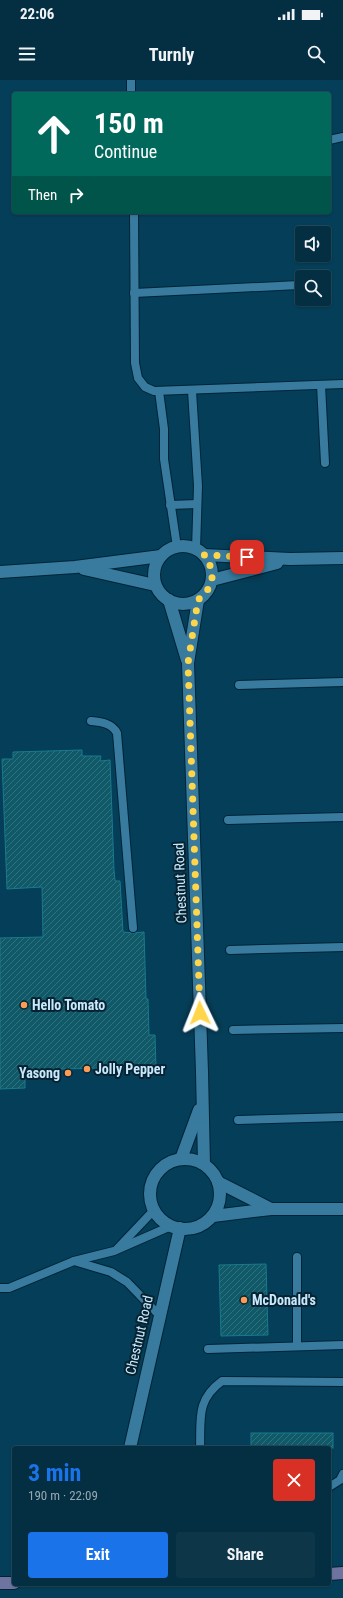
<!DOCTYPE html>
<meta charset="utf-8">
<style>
:root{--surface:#042e42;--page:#0d3649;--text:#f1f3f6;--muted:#97a8b2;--line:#254a5b;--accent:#1a73e8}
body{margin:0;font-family:"Roboto Condensed",sans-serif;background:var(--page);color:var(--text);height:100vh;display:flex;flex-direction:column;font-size:15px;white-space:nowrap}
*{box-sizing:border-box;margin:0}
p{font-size:13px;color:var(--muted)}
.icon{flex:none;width:22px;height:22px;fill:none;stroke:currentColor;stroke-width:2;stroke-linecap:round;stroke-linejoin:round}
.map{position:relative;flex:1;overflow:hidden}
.details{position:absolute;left:12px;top:1366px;width:319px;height:140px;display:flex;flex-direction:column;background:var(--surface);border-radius:4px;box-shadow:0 1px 3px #0004,0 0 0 1px var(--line)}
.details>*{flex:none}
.banner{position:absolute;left:12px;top:12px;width:319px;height:122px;border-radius:4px;box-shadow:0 1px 3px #0004,0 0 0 1px var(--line);background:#00695c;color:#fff;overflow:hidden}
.buttons{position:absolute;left:295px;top:146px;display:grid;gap:8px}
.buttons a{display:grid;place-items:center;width:36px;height:36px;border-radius:4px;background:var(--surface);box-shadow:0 1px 3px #0004,0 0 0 1px var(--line);font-size:20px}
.pin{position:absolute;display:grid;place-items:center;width:34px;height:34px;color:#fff;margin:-17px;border-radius:8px;box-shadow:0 2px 6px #0006}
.me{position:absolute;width:44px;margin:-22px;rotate:358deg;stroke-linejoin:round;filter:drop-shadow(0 0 3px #0008)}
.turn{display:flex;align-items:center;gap:14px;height:84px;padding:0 16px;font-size:18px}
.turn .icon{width:52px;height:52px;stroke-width:2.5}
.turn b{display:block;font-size:28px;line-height:34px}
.then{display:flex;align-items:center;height:38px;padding:0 16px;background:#0003;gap:8px;font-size:15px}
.round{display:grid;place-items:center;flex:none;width:42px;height:42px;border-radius:4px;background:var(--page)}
.summary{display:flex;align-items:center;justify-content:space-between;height:68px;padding:0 16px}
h1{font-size:24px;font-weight:700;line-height:30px;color:var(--accent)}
.cta{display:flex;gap:8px;margin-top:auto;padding:8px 16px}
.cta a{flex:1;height:46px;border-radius:4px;background:var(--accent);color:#fff;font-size:16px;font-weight:700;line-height:46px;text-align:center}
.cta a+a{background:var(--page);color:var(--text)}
.status{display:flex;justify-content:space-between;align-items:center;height:28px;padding:0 20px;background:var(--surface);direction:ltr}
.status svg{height:11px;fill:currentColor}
header{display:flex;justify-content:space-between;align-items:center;height:52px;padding:0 16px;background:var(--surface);font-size:18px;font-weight:700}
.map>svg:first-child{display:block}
.building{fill:url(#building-hatch);stroke:#197a8d}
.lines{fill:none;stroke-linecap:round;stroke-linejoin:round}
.lane-casing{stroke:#002436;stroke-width:10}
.street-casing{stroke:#002436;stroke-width:14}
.secondary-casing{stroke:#002436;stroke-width:14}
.lane{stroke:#387b9f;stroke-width:8}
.street{stroke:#387b9f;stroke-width:12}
.secondary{stroke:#6e749f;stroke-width:12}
.route{stroke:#ffd54a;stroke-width:7;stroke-dasharray:0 12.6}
.poi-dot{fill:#fd9d55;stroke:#072332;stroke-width:1.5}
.labels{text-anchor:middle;stroke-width:4;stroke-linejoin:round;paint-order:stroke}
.street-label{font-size:14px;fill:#c8e9fd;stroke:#072332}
.poi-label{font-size:14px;font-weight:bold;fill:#c8e9fd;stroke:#072332;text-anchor:start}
</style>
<div class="status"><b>22:06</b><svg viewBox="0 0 49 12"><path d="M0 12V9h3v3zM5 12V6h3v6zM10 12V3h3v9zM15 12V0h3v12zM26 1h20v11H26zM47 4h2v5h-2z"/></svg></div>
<header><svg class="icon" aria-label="menu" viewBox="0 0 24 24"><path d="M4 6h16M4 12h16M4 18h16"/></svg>Turnly<svg class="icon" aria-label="search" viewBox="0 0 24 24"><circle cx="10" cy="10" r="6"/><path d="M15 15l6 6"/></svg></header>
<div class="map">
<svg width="343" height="1518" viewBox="0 0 343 1518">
<defs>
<pattern id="building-hatch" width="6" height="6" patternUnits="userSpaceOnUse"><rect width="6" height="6" fill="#105968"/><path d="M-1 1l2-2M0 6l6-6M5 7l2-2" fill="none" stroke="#31717e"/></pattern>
</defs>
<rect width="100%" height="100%" fill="#053e58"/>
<g class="building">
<path d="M82,670V676H101L100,681L110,680L114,790L115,801H120L123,852L133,853L144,852L146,919H148L149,955H155L156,988L138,987L25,990V1008L0,1009V858L43,857L42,807L7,809L2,679H13V672Z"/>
<path d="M266,1184L268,1255L221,1256L219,1185Z"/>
<rect x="251" y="1353" width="82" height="15"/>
</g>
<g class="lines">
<g class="lane-casing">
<g id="lane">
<path d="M131,0V14"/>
<path d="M329,60L343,57"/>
<path d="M134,132L135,283L138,298L145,307L154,311L343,304"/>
<path d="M134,213L299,205"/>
<path d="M321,305L325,383"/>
<path d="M159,311L164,349V379L177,467"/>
<path d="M192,311L198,406L196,469"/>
<path d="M170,425L197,424"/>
<path d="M239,605L343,602"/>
<path d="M91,641C101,642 112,643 117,653L133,848"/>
<path d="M228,740L343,737"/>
<path d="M230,870L343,867"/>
<path d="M233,950L343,948"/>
<path d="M238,1040L343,1037"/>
<path d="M118,1168L154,1130"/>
<path d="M74,1181L111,1192L127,1202L159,1235"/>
<path d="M0,1208H9L74,1181L114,1171L171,1146"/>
<path d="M297,1266V1177"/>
<path d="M208,1269L343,1265"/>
<path d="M200,1368C201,1339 196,1320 222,1301L343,1302"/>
<path d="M329,1407L340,1400L343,1394"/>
</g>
</g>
<g class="street-casing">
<g id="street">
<circle cx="183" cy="495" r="29"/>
<path d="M204,475L290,479L343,478"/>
<path d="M84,489L155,505"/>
<path d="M0,492L75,487L161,476"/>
<path d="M212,500L277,483"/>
<path d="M169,520L187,580"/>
<path d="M198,520L188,583L202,992L204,1084"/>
<path d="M181,1079L199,1030"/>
<circle cx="185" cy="1114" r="35"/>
<path d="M218,1102L271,1129"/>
<path d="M213,1136L271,1129H343"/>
<path d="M130,1368L180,1148"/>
</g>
</g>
<g class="secondary-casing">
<g id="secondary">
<path d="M329,1494L343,1493"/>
<path d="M0,1503H14"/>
</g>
</g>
<use href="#lane" class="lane"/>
<use href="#street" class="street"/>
<use href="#secondary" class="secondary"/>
</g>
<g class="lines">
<path class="route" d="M200,933L188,583L198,520L209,508L212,500V491L209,483L204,475L247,477"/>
</g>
<g class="poi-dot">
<circle cx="24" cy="925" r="4"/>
<circle cx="87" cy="989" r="4"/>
<circle cx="68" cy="993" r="4"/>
<circle cx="244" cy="1220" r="4"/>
</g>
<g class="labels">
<g class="street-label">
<text transform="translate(180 803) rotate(-92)" y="5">Chestnut Road</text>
<text transform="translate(139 1255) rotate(-77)" y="5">Chestnut Road</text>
</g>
<g class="poi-label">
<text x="32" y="930">Hello Tomato</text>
<text x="95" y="994">Jolly Pepper</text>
<text x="60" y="998" text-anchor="end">Yasong</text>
<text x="252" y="1225">McDonald's</text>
</g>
</g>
</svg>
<div class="buttons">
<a><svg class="icon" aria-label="sound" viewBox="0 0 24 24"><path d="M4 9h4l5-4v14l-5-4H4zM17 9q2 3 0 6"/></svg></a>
<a><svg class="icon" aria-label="search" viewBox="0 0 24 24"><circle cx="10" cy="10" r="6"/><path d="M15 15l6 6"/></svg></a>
</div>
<div class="pin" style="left:247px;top:477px;background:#d93025"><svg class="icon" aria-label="arrive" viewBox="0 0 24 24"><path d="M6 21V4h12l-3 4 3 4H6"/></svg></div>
<svg class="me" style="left:200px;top:933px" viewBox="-20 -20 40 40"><path d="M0-17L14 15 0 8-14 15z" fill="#ffd54a" stroke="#fff" stroke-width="4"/></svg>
<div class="banner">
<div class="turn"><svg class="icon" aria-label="ahead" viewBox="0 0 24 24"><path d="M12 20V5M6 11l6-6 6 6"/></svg><div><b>150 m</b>Continue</div></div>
<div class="then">Then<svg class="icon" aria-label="right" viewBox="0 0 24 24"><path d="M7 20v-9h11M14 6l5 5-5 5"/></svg></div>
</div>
<section class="details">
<div class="summary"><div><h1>3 min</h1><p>190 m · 22:09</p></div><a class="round" style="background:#d93025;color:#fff"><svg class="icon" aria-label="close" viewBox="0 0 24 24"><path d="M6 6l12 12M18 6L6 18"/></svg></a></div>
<div class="cta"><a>Exit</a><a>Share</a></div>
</section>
</div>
